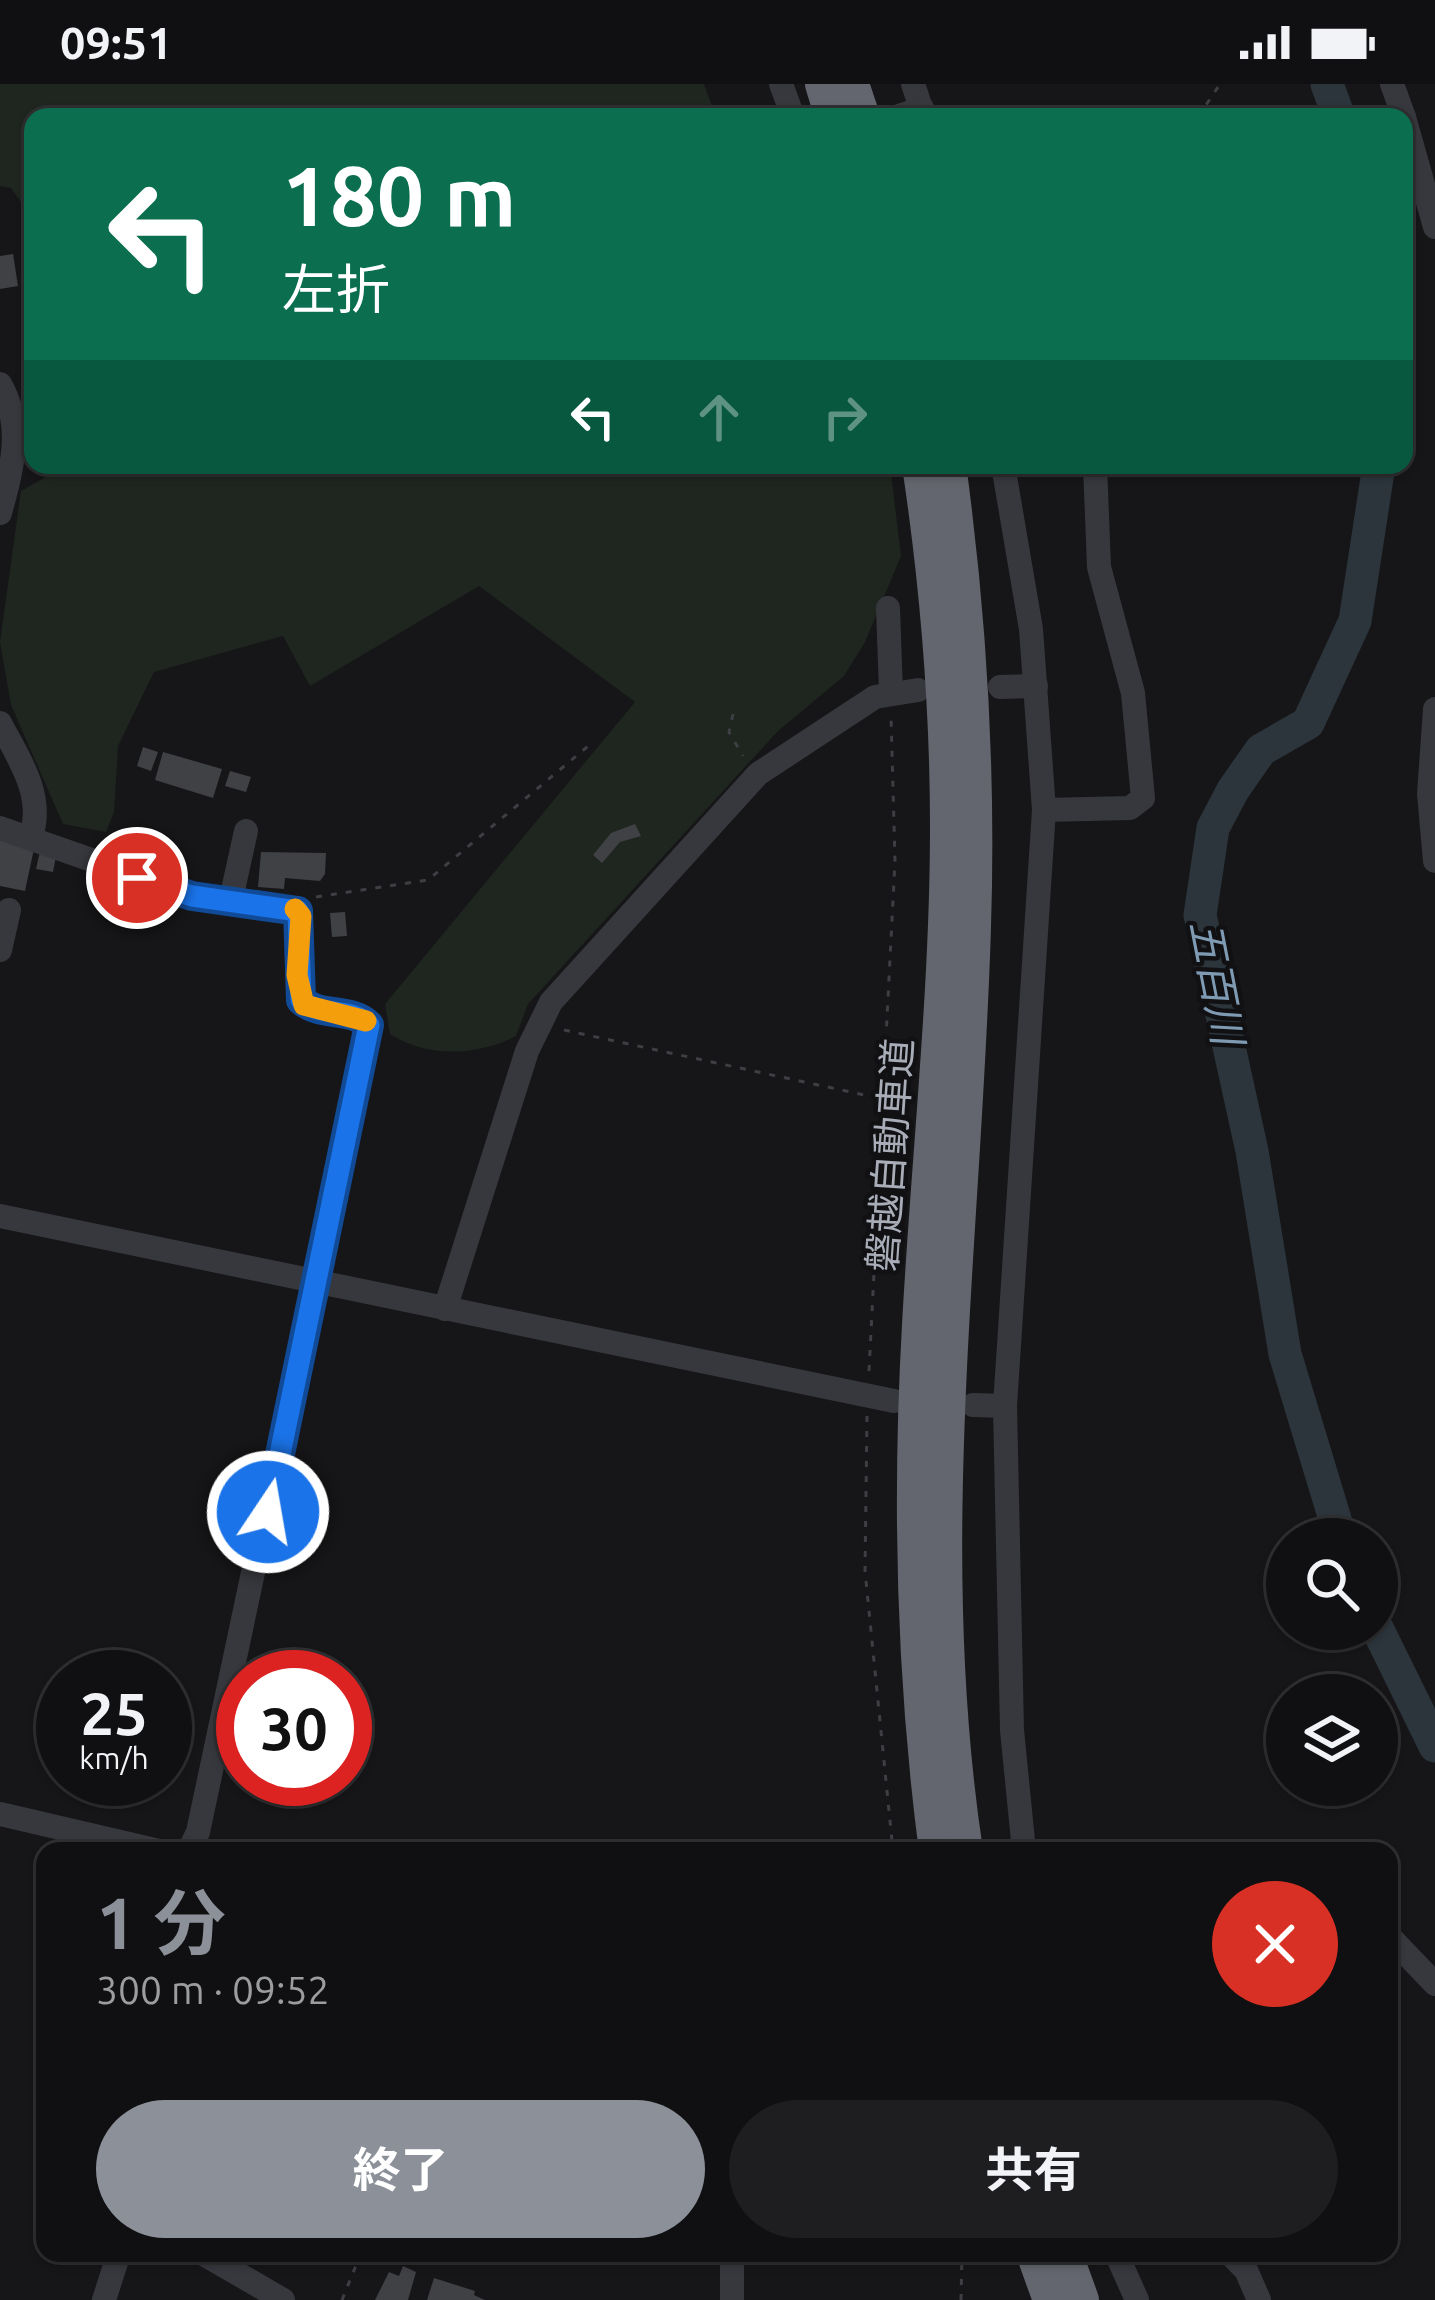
<!DOCTYPE html>
<html lang="ja">
<meta charset="utf-8">
<style>
:root{--surface:#101012;--page:#1e1e20;--text:#f1f3f6;--muted:#9c9d9f;--line:#303032;--accent:#8c9099}
body{margin:0;font-family:Ubuntu,"Noto Sans JP",sans-serif;background:var(--page);color:var(--text);height:100vh;display:flex;flex-direction:column;font-size:45px;white-space:nowrap}
*{box-sizing:border-box;margin:0}
p{font-size:39px;color:var(--muted)}
.icon{flex:none;width:66px;height:66px;fill:none;stroke:currentColor;stroke-width:2;stroke-linecap:round;stroke-linejoin:round}
.map{position:relative;flex:1;overflow:hidden}
.side{position:absolute;left:36px;top:1758px;width:1362px;height:420px;display:flex;flex-direction:column;background:var(--surface);border-radius:24px;box-shadow:0 3px 9px #0004,0 0 0 3px var(--line)}
.side>*{flex:none}
.banner{position:absolute;left:24px;top:24px;width:1389px;height:366px;border-radius:24px;box-shadow:0 3px 9px #0004,0 0 0 3px var(--line);background:#0b6e4f;color:#fff;overflow:hidden}
.tools{position:absolute;left:1266px;top:1434px;display:grid;gap:24px}
.tools a{display:grid;place-items:center;width:132px;height:132px;border-radius:50%;background:var(--surface);box-shadow:0 3px 9px #0004,0 0 0 3px var(--line);font-size:60px}
.speed{position:absolute;left:36px;top:1566px;display:flex;gap:24px;font-size:60px;font-weight:700;text-align:center}
.speed>*{display:grid;place-content:center;width:156px;height:156px;border-radius:50%;background:var(--surface);box-shadow:0 3px 9px #0004,0 0 0 3px var(--line);line-height:1}
.speed small{font-size:30px;font-weight:400}
.speed .limit{border:18px solid #d22;background:#fff;color:#111}
.pin{position:absolute;display:grid;place-items:center;width:102px;height:102px;color:#fff;margin:-51px;border:6px solid #fff;border-radius:50%;box-shadow:0 3px 12px #0007}
.me{position:absolute;width:132px;margin:-66px;rotate:12deg;stroke-linejoin:round;filter:drop-shadow(0 0 9px #0008)}
.turn{display:flex;align-items:center;gap:42px;height:252px;padding:0 60px;font-size:54px}
.turn .icon{width:156px;height:156px;stroke-width:2.5}
.turn b{display:block;font-size:84px;line-height:102px}
.lanes{display:flex;align-items:center;height:114px;padding:0 60px;background:#0003;justify-content:center;gap:60px;direction:ltr}
.lanes .off{opacity:.35}
.round{display:grid;place-items:center;flex:none;width:126px;height:126px;border-radius:63px;background:var(--page)}
.summary{display:flex;align-items:center;justify-content:space-between;height:204px;padding:0 60px}
h1{font-size:72px;font-weight:700;line-height:90px;color:var(--accent)}
.action{display:flex;gap:24px;margin-top:auto;padding:24px 60px}
.action a{flex:1;height:138px;border-radius:72px;background:var(--accent);color:#fff;font-size:48px;font-weight:700;line-height:138px;text-align:center}
.action a+a{background:var(--page);color:var(--text)}
.status{display:flex;justify-content:space-between;align-items:center;height:84px;padding:0 60px;background:var(--surface);direction:ltr}
.status svg{height:33px;fill:currentColor}
.map>svg:first-child{display:block}
.green{fill:#1e261f}
.lines{fill:none;stroke-linecap:round;stroke-linejoin:round}
.river{stroke:#2c353c;stroke-width:33}
.building{fill:#404145}
.path{stroke:#3d3f44;stroke-width:3;stroke-dasharray:6 9;stroke-linecap:butt}
.minor{stroke:#37383d;stroke-width:24}
.highway{stroke:#63666e;stroke-width:36}
.route-casing{stroke:#114b97;stroke-width:30}
.route{stroke:#1a73e8;stroke-width:21}
.slow{stroke:#f59e0b;stroke-width:21}
.labels{text-anchor:middle;stroke-width:9;stroke-linejoin:round;paint-order:stroke}
.street-label{font-size:39px;fill:#a8adb8;stroke:#111113}
.water-label{font-size:42px;font-style:italic;fill:#7f9bb3;stroke:#111113}
</style>
<div class="status"><b>09:51</b><svg viewBox="0 0 49 12"><path d="M0 12V9h3v3zM5 12V6h3v6zM10 12V3h3v9zM15 12V0h3v12zM26 1h20v11H26zM47 4h2v5h-2z"/></svg></div>
<div class="map">
<svg width="1435" height="2216" viewBox="0 0 1435 2216">
<rect width="100%" height="100%" fill="#161618"/>
<g class="green">
<path d="M0,0H704L713,25L732,33H33V135L11,104L0,102Z"/>
<path d="M890,381L901,472L865,558L844,592L778,647L528,920L516,952C477,972 427,974 390,950L385,920L635,618L479,502L310,602L283,552L154,588L118,662L114,728L106,748L63,740L11,621L0,558L21,407L65,382Z"/>
</g>
<g class="lines">
<g class="river">
<path d="M1327,0L1339,33"/>
<path d="M1341,1455L1285,1270L1252,1067L1200,831L1213,744L1233,706L1261,666L1308,639L1355,537L1379,381"/>
<path d="M1377,1544L1435,1662"/>
</g>
</g>
<g class="building">
<path d="M13,170L18,202L0,205V172Z"/>
<path d="M143,663L158,668L151,687L137,682Z"/>
<path d="M163,668L222,685L213,714L155,696Z"/>
<path d="M230,687L251,693L246,708L225,702Z"/>
<path d="M635,740L641,752L620,758L602,779L593,771L611,749Z"/>
<path d="M0,753L35,760L25,807L0,802Z"/>
<path d="M41,763L57,767L53,788L36,785Z"/>
<path d="M261,768L326,769L325,790L320,797L285,794L284,805L258,803Z"/>
<path d="M345,828L347,852L332,853L330,829Z"/>
<path d="M403,2182L416,2188L408,2216H375L389,2188L399,2192Z"/>
<path d="M434,2194L475,2207L474,2211L485,2216H427Z"/>
</g>
<g class="lines">
<g class="path">
<path d="M1198,33L1220,0"/>
<path d="M733,630L729,648L743,672"/>
<path d="M316,813L428,796L593,658"/>
<path d="M564,946L883,1015"/>
<path d="M869,1287L895,777L891,631"/>
<path d="M867,1332L865,1487L893,1767"/>
<path d="M342,2216L361,2169"/>
<path d="M961,2216L962,2169"/>
</g>
<g class="minor">
<path d="M781,0L793,33"/>
<path d="M913,0L924,33"/>
<path d="M1392,0L1404,33"/>
<path d="M896,33L922,24"/>
<path d="M1404,33L1435,143"/>
<path d="M0,300C24,341 12,385 0,429"/>
<path d="M1003,381L1031,545L1044,726L1005,1322L1012,1646L1024,1767"/>
<path d="M888,524L891,608"/>
<path d="M1000,603L1036,602"/>
<path d="M1435,625L1429,710L1435,777"/>
<path d="M0,639C18,673 45,712 31,752"/>
<path d="M1044,726L1130,724L1143,714L1133,609L1099,483L1095,381"/>
<path d="M0,744L192,811L293,824L301,832V916C320,933 351,921 369,941L198,1748L189,1767"/>
<path d="M231,815L246,747"/>
<path d="M0,866L9,826"/>
<path d="M0,1132L894,1317"/>
<path d="M445,1225L527,967L551,918L758,690L875,613L918,606"/>
<path d="M973,1321L1005,1322"/>
<path d="M0,1730L159,1767"/>
<path d="M1389,1852L1435,1900"/>
<path d="M202,2169L283,2216"/>
<path d="M1116,2169L1137,2216"/>
<path d="M1229,2169L1246,2186L1259,2216"/>
<path d="M104,2216L119,2169"/>
<path d="M732,2216V2169"/>
</g>
<g class="highway">
<path d="M823,0L833,33"/>
<path d="M851,0L862,33"/>
<path d="M920,381C938,501 948,622 948,743C948,909 929,1075 920,1241C910,1417 914,1592 937,1767"/>
<path d="M948,381C969,535 978,688 973,843C964,1152 918,1458 965,1767"/>
<path d="M1034,2169L1051,2216"/>
<path d="M1064,2169L1081,2216"/>
</g>
</g>
<g class="lines">
<g class="route-casing">
<path id="route" d="M137,794L192,812L298,827L301,916C320,934 350,922 369,941L268,1428"/>
</g>
<use href="#route" class="route"/>
<path class="slow" d="M295,825L301,832L297,891L304,921L366,937"/>
</g>
<g class="labels">
<g class="street-label">
<text transform="translate(890 1071) rotate(-86)" y="14">磐越自動車道</text>
</g>
<g class="water-label">
<text transform="translate(1217 898) rotate(79)" y="15">五百川</text>
</g>
</g>
</svg>
<div class="tools">
<a><svg class="icon" aria-label="search" viewBox="0 0 24 24"><circle cx="10" cy="10" r="6"/><path d="M15 15l6 6"/></svg></a>
<a><svg class="icon" aria-label="layers" viewBox="0 0 24 24"><path d="M12 4l9 5-9 5-9-5zM3 14l9 5 9-5"/></svg></a>
</div>
<div class="speed"><div>25<small>km/h</small></div><div class="limit">30</div></div>
<div class="pin" style="left:137px;top:794px;background:#d93025"><svg class="icon" aria-label="arrive" viewBox="0 0 24 24"><path d="M6 21V4h12l-3 4 3 4H6"/></svg></div>
<svg class="me" style="left:268px;top:1428px" viewBox="-20 -20 40 40"><circle r="17" fill="#1a73e8" stroke="#fff" stroke-width="3"/><path d="M0-11L8 9 0 5-8 9z" fill="#fff"/></svg>
<div class="banner">
<div class="turn"><svg class="icon" aria-label="left" viewBox="0 0 24 24"><path d="M17 20v-9H6M10 6l-5 5 5 5"/></svg><div><b>180 m</b>左折</div></div>
<div class="lanes"><svg class="icon" aria-label="left" viewBox="0 0 24 24"><path d="M17 20v-9H6M10 6l-5 5 5 5"/></svg><svg class="icon off" aria-label="ahead" viewBox="0 0 24 24"><path d="M12 20V5M6 11l6-6 6 6"/></svg><svg class="icon off" aria-label="right" viewBox="0 0 24 24"><path d="M7 20v-9h11M14 6l5 5-5 5"/></svg></div>
</div>
<section class="side">
<div class="summary"><div><h1>1 分</h1><p>300 m · 09:52</p></div><a class="round" style="background:#d93025;color:#fff"><svg class="icon" aria-label="close" viewBox="0 0 24 24"><path d="M6 6l12 12M18 6L6 18"/></svg></a></div>
<div class="action"><a>終了</a><a>共有</a></div>
</section>
</div>
